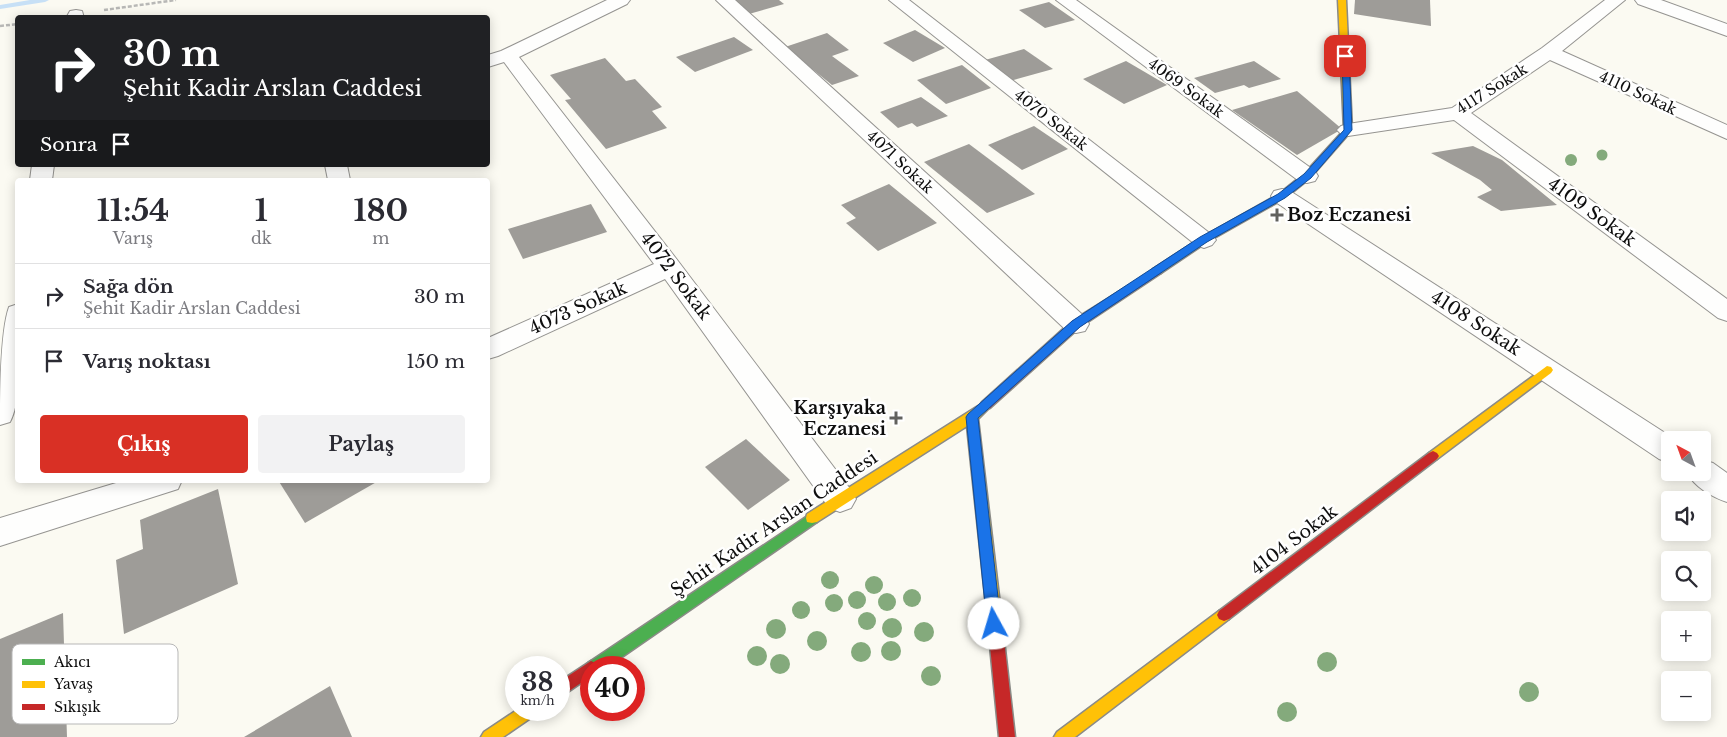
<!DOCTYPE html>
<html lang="tr">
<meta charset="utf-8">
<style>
:root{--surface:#fff;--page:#f2f2f3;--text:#2b2b33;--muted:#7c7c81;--line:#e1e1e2;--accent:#d93025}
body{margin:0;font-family:"Libre Baskerville",serif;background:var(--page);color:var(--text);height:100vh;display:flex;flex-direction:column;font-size:19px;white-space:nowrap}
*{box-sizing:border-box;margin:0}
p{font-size:16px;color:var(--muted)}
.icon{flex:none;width:28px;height:28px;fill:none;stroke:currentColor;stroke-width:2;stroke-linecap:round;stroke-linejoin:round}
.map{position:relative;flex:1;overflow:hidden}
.sheet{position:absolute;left:15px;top:178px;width:475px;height:305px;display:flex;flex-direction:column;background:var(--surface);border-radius:5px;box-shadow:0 2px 12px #0003}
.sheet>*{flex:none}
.guide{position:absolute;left:15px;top:15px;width:475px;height:152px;border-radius:5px;box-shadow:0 2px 12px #0003;background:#202124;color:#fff;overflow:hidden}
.needle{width:32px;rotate:319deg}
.controls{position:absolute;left:1661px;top:431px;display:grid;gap:10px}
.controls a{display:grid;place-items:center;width:50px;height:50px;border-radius:5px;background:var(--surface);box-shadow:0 2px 12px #0003;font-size:25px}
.speed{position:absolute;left:505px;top:656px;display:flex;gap:10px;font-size:25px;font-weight:700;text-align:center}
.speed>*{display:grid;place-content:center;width:65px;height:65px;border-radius:50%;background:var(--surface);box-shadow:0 2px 12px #0003;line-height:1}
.speed small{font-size:12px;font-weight:400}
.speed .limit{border:8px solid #d22;background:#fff;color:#111}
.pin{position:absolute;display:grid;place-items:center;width:42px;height:42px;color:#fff;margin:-21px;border-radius:10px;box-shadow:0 2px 8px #0006}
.me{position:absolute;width:55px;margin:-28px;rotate:354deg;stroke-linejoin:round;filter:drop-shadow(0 0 4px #0008)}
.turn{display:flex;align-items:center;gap:18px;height:105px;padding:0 25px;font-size:22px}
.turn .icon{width:65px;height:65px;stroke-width:2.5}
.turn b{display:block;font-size:35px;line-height:42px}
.then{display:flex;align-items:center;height:48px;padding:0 25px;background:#0003;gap:10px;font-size:19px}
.eta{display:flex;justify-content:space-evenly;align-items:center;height:85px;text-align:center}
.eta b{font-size:30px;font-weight:800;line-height:35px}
.primary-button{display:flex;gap:10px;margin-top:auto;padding:10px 25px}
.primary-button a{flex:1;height:58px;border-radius:5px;background:var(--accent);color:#fff;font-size:20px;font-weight:800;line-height:58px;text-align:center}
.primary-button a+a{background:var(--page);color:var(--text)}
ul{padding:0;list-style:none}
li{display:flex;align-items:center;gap:15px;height:65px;padding:0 25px;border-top:1px solid var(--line)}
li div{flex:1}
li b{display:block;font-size:19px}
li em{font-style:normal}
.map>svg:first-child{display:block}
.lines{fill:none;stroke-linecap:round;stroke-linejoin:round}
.stream{fill:#c7e0f6;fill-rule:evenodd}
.building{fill:#9e9c98}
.street-casing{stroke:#959491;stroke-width:2}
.fast-casing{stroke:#8b8b87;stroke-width:3}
.slow-casing{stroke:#8b8b87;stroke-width:3}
.jam-casing{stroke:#8b8b87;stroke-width:3}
.path{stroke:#b8b8b6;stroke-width:2.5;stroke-dasharray:4 2;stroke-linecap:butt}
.street{fill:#fefefd;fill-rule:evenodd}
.fast{fill:#4caf50;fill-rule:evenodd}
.slow{fill:#ffc107;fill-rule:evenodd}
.jam{fill:#c62828;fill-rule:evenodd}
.tree{fill:#84aa7c}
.route{fill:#1a73e8;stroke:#114b97}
.poi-dot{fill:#61615e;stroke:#fff;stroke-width:2}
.labels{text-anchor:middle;stroke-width:5;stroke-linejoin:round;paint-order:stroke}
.far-street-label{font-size:15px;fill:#0e0e0e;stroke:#fff}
.street-label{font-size:18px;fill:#0e0e0e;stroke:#fff}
.poi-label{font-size:18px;font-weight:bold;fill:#0e0e0e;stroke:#fff;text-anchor:start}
.key{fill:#fff;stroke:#b7b7b7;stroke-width:1}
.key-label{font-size:14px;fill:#0e0e0e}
</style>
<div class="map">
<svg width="1727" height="737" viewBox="0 0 1727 737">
<rect width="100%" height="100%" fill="#fbfaf2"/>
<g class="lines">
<path class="stream" d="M30,0H49L45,2L0,9V5Z"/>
</g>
<g class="building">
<path d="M732,0H779L784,4L749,14Z"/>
<path d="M1355,0H1430L1431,26L1354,14Z"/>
<path d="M1049,2L1075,20L1045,28L1019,10Z"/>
<path d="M915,30L945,48L913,62L883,43Z"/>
<path d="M827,33L849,50L832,56L859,76L832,85L785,47Z"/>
<path d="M734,37L753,50L695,72L676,57Z"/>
<path d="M1024,49L1053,69L1010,81L985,60Z"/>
<path d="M605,58L626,81L635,79L662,107L652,111L667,128L606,149L565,100L571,99L550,75Z"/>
<path d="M1126,61L1167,85L1124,104L1083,79Z"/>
<path d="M1254,61L1281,79L1249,88L1244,85L1215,93L1194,78Z"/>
<path d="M962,65L991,88L946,104L917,80Z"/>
<path d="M1297,91L1342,129L1297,155L1232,110Z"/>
<path d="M921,97L948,116L917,127L912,123L898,128L880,112Z"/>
<path d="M1034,126L1068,149L1022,170L988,145Z"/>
<path d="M969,144L1005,171L1035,194L987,213L924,162Z"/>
<path d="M1473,146L1502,160L1557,205L1501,211L1477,197L1492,190L1480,180L1431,153Z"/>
<path d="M889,184L937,223L878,251L846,223L856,218L841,205Z"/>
<path d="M591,204L607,232L523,259L508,229Z"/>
<path d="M746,439L790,480L748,510L705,467Z"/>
<path d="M278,480H380L305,523Z"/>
<path d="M218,489L238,584L124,634L116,560L143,549L140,520Z"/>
<path d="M63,613L67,737H0V639Z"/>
<path d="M330,686L352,737H244Z"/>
</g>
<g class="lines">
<g class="street-casing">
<g id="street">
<path d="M607,0H630L627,4L519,57L678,261L851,490L856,499L851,508L840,512L829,508L665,279L498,356L488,359V338L654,264L504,62L488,67V55L501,51Z"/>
<path d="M716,0H735L1085,317L1089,324L1085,331L1076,333L1067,331Z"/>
<path d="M889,0H909L1212,235L1216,240L1212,245L1204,248L1196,245Z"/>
<path d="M1056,0H1076L1315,171L1318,176L1315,181L1307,183L1299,181Z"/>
<path d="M1605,0H1625L1562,51L1727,125V139L1550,60L1471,113L1727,299V321L1718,318L1454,120L1348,136L1341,134L1337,130L1341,126L1348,124L1452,108L1542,48Z"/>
<path d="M1635,0H1661L1727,24V36L1638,4Z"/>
<path d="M76,10L82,11L84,18H66L70,11Z"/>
<path d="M32,165H54L52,180H30Z"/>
<path d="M325,165H347L350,180H328Z"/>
<path d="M1282,189L1290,191L1676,440H1670V463L1659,459L1274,201L1271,196L1274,191Z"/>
<path d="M18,304C18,334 24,396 10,422L0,425C0,395 0,332 9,307Z"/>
<path d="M1702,460L1713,463L1727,473V502C1712,497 1694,487 1687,472H1702Z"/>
<path d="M126,480H182L178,489L0,546V518Z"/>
</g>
</g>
<g class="fast-casing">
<path id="fast" d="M812,513L817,514L818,518L817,522L606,668H591V674L588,673L586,668L588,663Z"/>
</g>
<g class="slow-casing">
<g id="slow">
<path d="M1338,0H1346L1352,130L1310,178L1285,198L1207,242L1161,273H1153L1152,271L1153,269L1201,238L1279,194L1304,174L1344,130Z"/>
<path d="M1547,366L1551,367L1553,370L1551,373L1437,459L1433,461L1429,459L1427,456L1429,453Z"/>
<path d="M986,401L990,402L992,405L978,419L1000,605L998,609L993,611L988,609L986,605L967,426L817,522L812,523L807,522L806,518L807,514Z"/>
<path d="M1224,609L1229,611L1231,615L1229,619L1075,737H1054L1057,732L1219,611Z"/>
<path d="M517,710H538L535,715L503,737H481L484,732Z"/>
</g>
</g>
<g class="jam-casing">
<g id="jam">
<path d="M1157,268L1161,269L1162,271L1161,273L1080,327L990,408H982L980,405L982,402L1072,321Z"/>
<path d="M1433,451L1437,453L1439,456L1437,459L1229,619L1224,621L1219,619L1217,615L1219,611L1429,453Z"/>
<path d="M993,599L998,601L1000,605L1015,737H999L986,605L988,601Z"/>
<path d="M591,661L596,663L598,668H591V676L559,698V682Z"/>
</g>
</g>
<g class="path">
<path d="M104,10L176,0"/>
<path d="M0,26L18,24"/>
</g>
<use href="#street" class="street"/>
<use href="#fast" class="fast"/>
<use href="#slow" class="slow"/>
<use href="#jam" class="jam"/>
</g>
<g class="tree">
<circle cx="1602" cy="155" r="5.5"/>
<circle cx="1571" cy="160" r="6"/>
<circle cx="830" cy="580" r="9"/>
<circle cx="874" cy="585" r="9"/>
<circle cx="912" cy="598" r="9"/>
<circle cx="857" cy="600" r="9"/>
<circle cx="887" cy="602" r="9"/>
<circle cx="834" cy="603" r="9"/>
<circle cx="801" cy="610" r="9"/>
<circle cx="867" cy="621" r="9"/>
<circle cx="892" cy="628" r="10"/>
<circle cx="776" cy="629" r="10"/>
<circle cx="924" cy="632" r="10"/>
<circle cx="817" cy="641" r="10"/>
<circle cx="891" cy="651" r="10"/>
<circle cx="861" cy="652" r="10"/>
<circle cx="757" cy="656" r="10"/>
<circle cx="1327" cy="662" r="10"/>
<circle cx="780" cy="664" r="10"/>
<circle cx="931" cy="676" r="10"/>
<circle cx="1529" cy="692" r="10"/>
<circle cx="1287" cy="712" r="10"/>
</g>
<path class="route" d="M1342,54L1349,56L1352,130L1311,178L1285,198L1207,242L1080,327L978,418L1001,624L999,629L994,631L989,629L987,624L966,417L968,414L1072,321L1200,237L1278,194L1304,174L1344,130Z"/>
<g class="poi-dot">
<path d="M1274.5 207.5h5v5h5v5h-5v5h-5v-5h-5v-5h5z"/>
<path d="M893.5 410.5h5v5h5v5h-5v5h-5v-5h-5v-5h5z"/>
</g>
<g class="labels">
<g class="far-street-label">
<text transform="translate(1186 88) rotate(36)" y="5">4069 Sokak</text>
<text transform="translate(1492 89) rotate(-32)" y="5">4117 Sokak</text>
<text transform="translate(1638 93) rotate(25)" y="5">4110 Sokak</text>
<text transform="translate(1051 120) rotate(38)" y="5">4070 Sokak</text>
<text transform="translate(900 162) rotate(43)" y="5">4071 Sokak</text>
</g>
<g class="street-label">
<text transform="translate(1592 212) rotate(36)" y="6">4109 Sokak</text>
<text transform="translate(676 276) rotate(53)" y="6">4072 Sokak</text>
<text transform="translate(578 308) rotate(-24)" y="6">4073 Sokak</text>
<text transform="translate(1476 323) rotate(33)" y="6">4108 Sokak</text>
<text transform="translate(774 524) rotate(-34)" y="6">Şehit Kadir Arslan Caddesi</text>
<text transform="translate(1294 540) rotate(-37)" y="6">4104 Sokak</text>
</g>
<g class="poi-label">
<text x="1287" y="221">Boz Eczanesi</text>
<text x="886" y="414" text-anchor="end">Karşıyaka<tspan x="886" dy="21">Eczanesi</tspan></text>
</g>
</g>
<rect x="12" y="644" width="166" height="80" rx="8" class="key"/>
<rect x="22" y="659" width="23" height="6" fill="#4caf50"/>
<rect x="22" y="681" width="23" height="7" fill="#ffc107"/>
<rect x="22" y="704" width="23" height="6" fill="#c62828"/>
<g class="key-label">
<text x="54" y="667">Akıcı</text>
<text x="54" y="689">Yavaş</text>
<text x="54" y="712">Sıkışık</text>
</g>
</svg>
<div class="controls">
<a><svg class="needle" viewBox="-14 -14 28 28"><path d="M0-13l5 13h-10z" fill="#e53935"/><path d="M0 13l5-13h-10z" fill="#7c7c81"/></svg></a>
<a><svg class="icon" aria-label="sound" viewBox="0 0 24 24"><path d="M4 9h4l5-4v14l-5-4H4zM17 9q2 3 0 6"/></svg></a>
<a><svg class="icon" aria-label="search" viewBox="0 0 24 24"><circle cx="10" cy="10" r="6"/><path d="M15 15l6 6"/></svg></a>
<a>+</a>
<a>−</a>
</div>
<div class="speed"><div>38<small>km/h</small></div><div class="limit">40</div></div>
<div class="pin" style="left:1345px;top:56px;background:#d93025"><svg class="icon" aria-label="arrive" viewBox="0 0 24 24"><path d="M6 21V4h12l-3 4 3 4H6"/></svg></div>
<svg class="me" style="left:994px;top:624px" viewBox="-20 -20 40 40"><circle r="19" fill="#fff"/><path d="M0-13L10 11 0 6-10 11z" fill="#1a73e8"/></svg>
<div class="guide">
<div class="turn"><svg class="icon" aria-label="right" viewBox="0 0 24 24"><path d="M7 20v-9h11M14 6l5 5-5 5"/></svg><div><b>30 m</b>Şehit Kadir Arslan Caddesi</div></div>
<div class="then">Sonra<svg class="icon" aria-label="arrive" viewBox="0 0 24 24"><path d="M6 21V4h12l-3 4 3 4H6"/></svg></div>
</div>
<section class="sheet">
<div class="eta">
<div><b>11:54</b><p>Varış</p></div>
<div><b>1</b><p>dk</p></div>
<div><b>180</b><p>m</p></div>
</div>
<ul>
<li><svg class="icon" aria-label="right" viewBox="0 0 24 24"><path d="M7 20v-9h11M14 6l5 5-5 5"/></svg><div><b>Sağa dön</b><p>Şehit Kadir Arslan Caddesi</p></div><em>30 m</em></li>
<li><svg class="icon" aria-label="arrive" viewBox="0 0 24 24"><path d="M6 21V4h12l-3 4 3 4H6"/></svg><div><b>Varış noktası</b></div><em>150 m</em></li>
</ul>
<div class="primary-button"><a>Çıkış</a><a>Paylaş</a></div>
</section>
</div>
